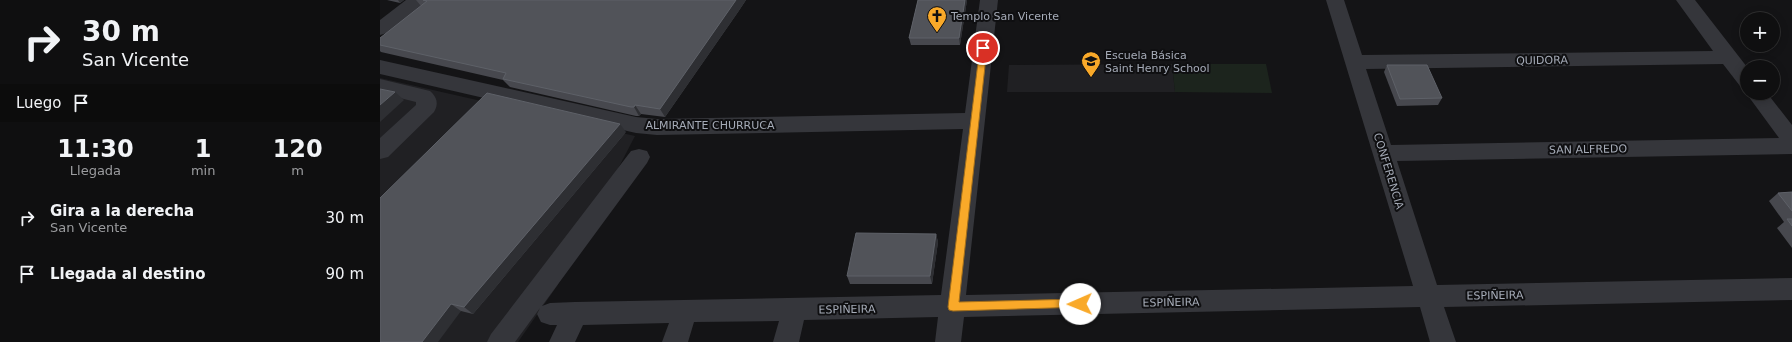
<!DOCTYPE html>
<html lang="es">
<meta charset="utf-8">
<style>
:root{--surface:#0f0f10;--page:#1d1d1e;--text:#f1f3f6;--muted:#9b9c9f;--line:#2f2f30}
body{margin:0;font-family:"DejaVu Sans",sans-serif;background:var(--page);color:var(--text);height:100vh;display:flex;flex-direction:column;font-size:15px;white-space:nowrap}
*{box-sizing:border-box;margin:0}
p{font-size:13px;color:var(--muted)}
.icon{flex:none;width:22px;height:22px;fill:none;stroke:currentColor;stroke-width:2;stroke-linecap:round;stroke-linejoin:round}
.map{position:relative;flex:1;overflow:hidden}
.sheet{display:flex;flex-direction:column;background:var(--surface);width:380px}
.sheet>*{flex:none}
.hud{background:#0f0f10;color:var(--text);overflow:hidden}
.buttons{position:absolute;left:1360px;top:12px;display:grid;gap:8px}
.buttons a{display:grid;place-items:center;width:40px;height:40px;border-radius:50%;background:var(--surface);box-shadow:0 2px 10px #0003,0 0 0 1px var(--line);font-size:20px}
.pin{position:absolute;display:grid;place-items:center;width:34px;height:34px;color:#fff;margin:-17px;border:2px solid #fff;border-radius:50%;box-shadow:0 1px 4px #0007}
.me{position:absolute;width:44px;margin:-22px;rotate:269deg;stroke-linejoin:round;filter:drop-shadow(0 0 3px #0008)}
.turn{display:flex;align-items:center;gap:14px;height:84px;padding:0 16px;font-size:18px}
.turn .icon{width:52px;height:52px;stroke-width:2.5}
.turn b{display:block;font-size:28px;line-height:34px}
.then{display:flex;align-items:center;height:38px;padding:0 16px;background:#0003;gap:8px;font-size:15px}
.eta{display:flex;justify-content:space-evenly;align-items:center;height:68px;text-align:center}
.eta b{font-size:24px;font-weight:800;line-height:28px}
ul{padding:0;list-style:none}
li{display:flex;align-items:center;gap:12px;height:56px;padding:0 16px}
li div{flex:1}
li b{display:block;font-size:15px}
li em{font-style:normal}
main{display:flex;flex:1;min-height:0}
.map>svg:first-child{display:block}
.built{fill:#202023}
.green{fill:#1c241d}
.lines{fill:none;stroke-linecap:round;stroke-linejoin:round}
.minor{fill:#35363b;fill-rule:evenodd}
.wall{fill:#47484e}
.shaded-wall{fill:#2e2f33}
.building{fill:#515359;stroke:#5e6168}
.route{fill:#f9a929;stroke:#a26e1b}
.labels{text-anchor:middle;stroke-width:4;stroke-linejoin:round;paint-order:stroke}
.poi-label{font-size:11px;fill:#a5abb7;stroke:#0f0f11;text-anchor:start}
.street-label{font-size:11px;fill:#a5abb7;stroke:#0f0f11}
</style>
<main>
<section class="sheet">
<div class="hud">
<div class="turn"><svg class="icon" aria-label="right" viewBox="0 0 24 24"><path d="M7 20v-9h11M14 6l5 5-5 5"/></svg><div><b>30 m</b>San Vicente</div></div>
<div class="then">Luego<svg class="icon" aria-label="arrive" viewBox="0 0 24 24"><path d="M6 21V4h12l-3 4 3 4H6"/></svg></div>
</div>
<div class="eta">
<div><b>11:30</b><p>Llegada</p></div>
<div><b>1</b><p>min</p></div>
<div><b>120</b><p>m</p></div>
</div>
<ul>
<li><svg class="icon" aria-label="right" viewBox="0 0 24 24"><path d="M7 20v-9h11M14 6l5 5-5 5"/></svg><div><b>Gira a la derecha</b><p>San Vicente</p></div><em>30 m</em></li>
<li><svg class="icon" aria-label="arrive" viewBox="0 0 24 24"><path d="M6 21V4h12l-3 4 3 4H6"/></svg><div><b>Llegada al destino</b></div><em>90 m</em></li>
</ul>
</section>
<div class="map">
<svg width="1412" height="342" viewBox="0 0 1412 342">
<rect width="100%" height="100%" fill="#141416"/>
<g class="built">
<path d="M792,64L795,92H627L629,65Z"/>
<path d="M0,78L255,136L177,286L138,342H0Z"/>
</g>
<path class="green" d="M792,64H886L892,93L795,92Z"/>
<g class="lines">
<g class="minor">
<path d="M26,0H47L44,4L7,33L0,35V20Z"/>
<path d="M600,0H618L586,295L1033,286L946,0H964L982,55L1333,51L1296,0H1315L1367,67V88L1360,86L1343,64L986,69L1011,145L1399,138L1366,93L1367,91V93H1387L1412,125V154L1017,161L1057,285L1412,278V300L1064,307L1076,342H1050L1040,307L584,317L581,342H555L558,317L424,320L419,342H393L399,321L314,322L308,342H282L289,323L203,325L195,342H169L177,325H170L161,322L157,314L160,308L135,342H107L111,334L251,151L259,149L267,151L270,157L267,163L162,306L170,303L195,302L561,295L583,129L277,135L256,133L0,74V60L256,117L277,119L585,113Z"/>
<path d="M0,79L50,91C57,97 59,104 54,112L8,157L0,159V138L36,105V102L0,93Z"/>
</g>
</g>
<g class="wall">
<path d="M7,0H24L20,3Z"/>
<path d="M36,0H366L358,12L285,117L261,114L259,116H256L130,87L123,80L1,52L0,51V38L41,6Z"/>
<path d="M538,0H587L580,45H531L529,38Z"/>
<path d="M1007,65L1062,98L1058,105L1017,106L1004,72Z"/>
<path d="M246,132L93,314L81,311L0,342Z"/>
<path d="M1412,192V248L1397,228L1404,222L1389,201L1398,193Z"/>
<path d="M556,234L558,242L552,284H470L467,276Z"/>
</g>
<g class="shaded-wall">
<path d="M18,0H24L20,3Z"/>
<path d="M356,0H366L358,12L285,117L280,109Z"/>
<path d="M585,0H587L580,45L579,38Z"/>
<path d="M15,92L24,100L0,122V105Z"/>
<path d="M255,105L261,114L259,116L254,107Z"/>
<path d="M240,124L246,132L93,314L84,307Z"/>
<path d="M556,234L558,242L552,284L550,276Z"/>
<path d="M71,304L81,311L58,342H42Z"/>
</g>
<g class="building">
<path d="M43,0H356L280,109L255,105L254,107H251L123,79L126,73L0,45V38L47,1Z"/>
<path d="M538,0H585L579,38H529Z"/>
<path d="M1007,65H1047L1062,98L1020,99Z"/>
<path d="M0,89L15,92L0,105Z"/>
<path d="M107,93L240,124L84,307L71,304L42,342H0V198Z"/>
<path d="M1412,192V211L1398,193Z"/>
<path d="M1407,219H1412V226Z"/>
<path d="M476,233L556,234L550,276H467Z"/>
</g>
<path class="route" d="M600,46H606L607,48L579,302L700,299L704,300L705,304L704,307L573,311L569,310L568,307Z"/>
<defs>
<g id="church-pin" transform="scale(1)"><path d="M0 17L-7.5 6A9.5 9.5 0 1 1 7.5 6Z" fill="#f9a929" stroke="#0f0f11"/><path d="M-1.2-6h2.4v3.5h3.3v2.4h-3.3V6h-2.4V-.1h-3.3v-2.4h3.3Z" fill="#111"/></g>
<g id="school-pin" transform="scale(1)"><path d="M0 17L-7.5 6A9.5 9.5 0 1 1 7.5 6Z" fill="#f9a929" stroke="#0f0f11"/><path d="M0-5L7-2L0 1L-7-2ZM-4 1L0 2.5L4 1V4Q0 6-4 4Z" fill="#111"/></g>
</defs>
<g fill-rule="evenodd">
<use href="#church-pin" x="557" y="16"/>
<use href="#school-pin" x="711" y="61"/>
</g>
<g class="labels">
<g class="poi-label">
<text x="571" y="20">Templo San Vicente</text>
<text x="725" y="59">Escuela Básica<tspan x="725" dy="13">Saint Henry School</tspan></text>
</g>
<g class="street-label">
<text transform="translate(1162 60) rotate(-1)" y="4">QUIDORA</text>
<text x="330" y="129">ALMIRANTE CHURRUCA</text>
<text transform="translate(1208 149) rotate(-1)" y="4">SAN ALFREDO</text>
<text transform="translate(1009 171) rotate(73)" y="4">CONFERENCIA</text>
<text transform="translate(1115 295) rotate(-1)" y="4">ESPIÑEIRA</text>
<text transform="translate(791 302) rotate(-1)" y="4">ESPIÑEIRA</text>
<text transform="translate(467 309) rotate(-1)" y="4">ESPIÑEIRA</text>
</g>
</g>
</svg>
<div class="buttons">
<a>+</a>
<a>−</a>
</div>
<div class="pin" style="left:603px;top:48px;background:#d93025"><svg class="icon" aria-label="arrive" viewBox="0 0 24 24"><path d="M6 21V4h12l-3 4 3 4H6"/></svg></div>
<svg class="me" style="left:700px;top:304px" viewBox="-20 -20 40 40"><circle r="19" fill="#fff"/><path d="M0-13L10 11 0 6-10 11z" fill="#f9a929"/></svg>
</div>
</main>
